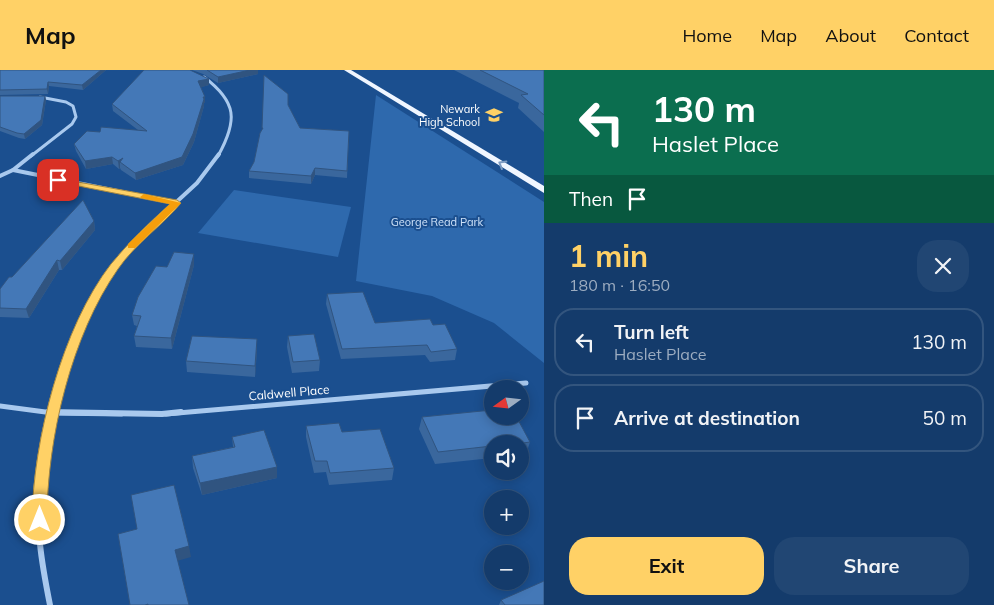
<!DOCTYPE html>
<meta charset="utf-8">
<style>
:root{--surface:#143b6b;--page:#214673;--text:#f1f3f6;--muted:#9dadc1;--line:#33557e;--accent:#ffd166}
body{margin:0;font-family:Mulish,sans-serif;background:var(--page);color:var(--text);height:100vh;display:flex;flex-direction:column;font-size:19px;white-space:nowrap}
*{box-sizing:border-box;margin:0}
p{font-size:16px;color:var(--muted)}
.icon{flex:none;width:28px;height:28px;fill:none;stroke:currentColor;stroke-width:2;stroke-linecap:round;stroke-linejoin:round}
.map{position:relative;flex:1;overflow:hidden}
.side{display:flex;flex-direction:column;background:var(--surface);width:450px}
.side>*{flex:none}
.hud{background:#0b6e4f;color:#fff;overflow:hidden}
.needle{width:32px;rotate:255deg}
.fabs{position:absolute;left:484px;top:310px;display:grid;gap:10px}
.fabs a{display:grid;place-items:center;width:45px;height:45px;border-radius:50%;background:var(--surface);box-shadow:0 2px 12px #0003,0 0 0 1px var(--line);font-size:25px}
.pin{position:absolute;display:grid;place-items:center;width:42px;height:42px;color:#fff;margin:-21px;border-radius:10px;box-shadow:0 2px 8px #0006}
.me{position:absolute;width:55px;margin:-28px;rotate:0deg;stroke-linejoin:round;filter:drop-shadow(0 0 4px #0008)}
.turn{display:flex;align-items:center;gap:18px;height:105px;padding:0 25px;font-size:22px}
.turn .icon{width:65px;height:65px;stroke-width:2.5}
.turn b{display:block;font-size:35px;line-height:42px}
.then{display:flex;align-items:center;height:48px;padding:0 25px;background:#0003;gap:10px;font-size:19px}
.round{display:grid;place-items:center;flex:none;width:52px;height:52px;border-radius:20px;background:var(--page)}
.summary{display:flex;align-items:center;justify-content:space-between;height:85px;padding:0 25px}
h1{font-size:30px;font-weight:700;line-height:38px;color:var(--accent)}
.button{display:flex;gap:10px;margin-top:auto;padding:10px 25px}
.button a{flex:1;height:58px;border-radius:20px;background:var(--accent);color:#111;font-size:20px;font-weight:700;line-height:58px;text-align:center}
.button a+a{background:var(--page);color:var(--text)}
ul{padding:0;list-style:none}
li{display:flex;align-items:center;gap:15px;height:68px;margin:0 10px 8px;padding:0 15px;border:2px solid var(--line);border-radius:20px}
li div{flex:1}
li b{display:block;font-size:19px}
li em{font-style:normal}
header{display:flex;align-items:center;gap:30px;box-sizing:border-box;height:70px;padding:0 25px;background:var(--accent);color:#111}
header strong{font-size:24px}
nav{display:flex;gap:28px;margin-inline-start:auto;font-size:18px}
main{display:flex;flex:1;min-height:0}
.map>svg:first-child{display:block}
.green{fill:#2e69ad}
.lines{fill:none;stroke-linecap:round;stroke-linejoin:round}
.minor-far3{stroke:#a9c9ee;stroke-width:3}
.minor-far2{stroke:#a9c9ee;stroke-width:4}
.minor-far1{stroke:#a9c9ee;stroke-width:5}
.minor{stroke:#a9c9ee;stroke-width:6}
.primary{fill:#f0f6ff;fill-rule:evenodd}
.wall{fill:#3a679d}
.shaded-wall{fill:#305480}
.building{fill:#4478b7;stroke:#305480}
.oneway{stroke:#7b9ac1}
.route{fill:#ffd166;stroke:#a68842}
.slow{fill:#f59e0b}
.labels{text-anchor:middle;stroke-width:4;stroke-linejoin:round;paint-order:stroke}
.far-poi-label{font-size:11px;fill:#fff;stroke:#1b4f8f;text-anchor:end}
.far-park-label{font-size:11px;fill:#cfe3fa;stroke:#1b4f8f}
.street-label{font-size:12px;fill:#fff;stroke:#1b4f8f}
</style>
<header>
<strong>Map</strong>
<nav><a>Home</a><a>Map</a><a>About</a><a>Contact</a></nav>
</header>
<main>
<div class="map">
<svg width="544" height="535" viewBox="0 0 544 535">
<rect width="100%" height="100%" fill="#1b4f8f"/>
<g class="green">
<path d="M376,25L544,132V293L494,253L432,226L356,211Z"/>
<path d="M234,120L351,137L338,187L198,163Z"/>
</g>
<g class="lines">
<g class="minor-far3">
<path d="M204,7C237,32 238,50 218,86"/>
<path d="M31,86L72,54L76,47L73,36L66,32L40,27"/>
</g>
<g class="minor-far2">
<path d="M13,100L177,133"/>
<path d="M0,106L13,100L33,84"/>
<path d="M115,197L145,161L197,113L219,84"/>
</g>
<g class="minor-far1">
<path d="M0,336L53,343L122,344"/>
<path d="M52,344C66,292 84,239 116,196"/>
<path d="M166,344L526,313"/>
</g>
<g class="minor">
<path d="M48,342L162,344L181,342"/>
<path d="M50,535C46,515 42,494 40,474C36,431 41,384 52,342"/>
</g>
<path class="primary" d="M344,0H351L544,116V123Z"/>
</g>
<g class="wall">
<path d="M0,0H106L83,20L49,16L48,24L0,25Z"/>
<path d="M192,0H258V4L218,13L203,4Z"/>
<path d="M454,0H544V62L518,38L519,33Z"/>
<path d="M209,9V15L201,17L205,33H204V36L194,72L183,95L136,110L121,100L120,98L119,99L113,94L86,99L76,81L74,74L100,62L138,60L113,41L112,34Z"/>
<path d="M0,26H45L46,30L42,55L25,69L19,68L0,61Z"/>
<path d="M288,35L300,58L349,61L347,108L315,105L311,114L249,108V101L254,92L262,60Z"/>
<path d="M94,151L95,160L62,200H59L29,248L0,247V219L12,207Z"/>
<path d="M194,195L172,279L136,277L134,266L137,256L134,255L132,245L167,197Z"/>
<path d="M327,224L375,253L433,255L457,279L455,290L430,292L425,285L341,289L326,234Z"/>
<path d="M288,266L320,290L319,301L292,303L287,277Z"/>
<path d="M257,280L255,307L187,302L186,291Z"/>
<path d="M422,347L530,372L526,384H520V374H492V388L435,394L419,359Z"/>
<path d="M306,356L342,362L394,398L392,410L329,415L326,402L314,403L306,367Z"/>
<path d="M232,367L277,397V408L202,425L193,398L192,386L233,377Z"/>
<path d="M501,530L544,535H499Z"/>
</g>
<g class="shaded-wall">
<path d="M101,0H106L83,20L82,15Z"/>
<path d="M250,0H258V4L218,13V7Z"/>
<path d="M209,9V15L199,18L198,11Z"/>
<path d="M48,12L49,16L48,24L47,19Z"/>
<path d="M45,26L46,30L42,55L25,69L24,64Z"/>
<path d="M203,27H205V33H204V36L194,72L183,95L136,110L135,103Z"/>
<path d="M112,87L113,94L86,99L85,91Z"/>
<path d="M123,88L120,92V98L119,99L118,91Z"/>
<path d="M315,98V105L311,114V106Z"/>
<path d="M94,151L95,160L62,200L60,191Z"/>
<path d="M194,184V195L172,279L171,268Z"/>
<path d="M57,190L59,200L29,248L26,239Z"/>
<path d="M257,269V280L255,307V296Z"/>
<path d="M277,397V408L202,425L200,413Z"/>
<path d="M189,476L191,487L177,491L175,480Z"/>
</g>
<g class="building">
<path d="M0,0H101L82,15L48,12L47,19L0,20Z"/>
<path d="M144,0H190L209,9L198,11L205,27H203L204,29L193,64L182,87L135,103L120,92L123,88L118,91L112,87L85,91L74,74L87,61L100,62L101,57L147,61L112,34Z"/>
<path d="M207,0H250L218,7Z"/>
<path d="M480,0H544V45L521,25L528,24Z"/>
<path d="M264,5L288,24V35L300,58L349,61L347,101L315,98L311,106L249,101L254,92L260,63L263,58H262Z"/>
<path d="M0,26H45L41,50L24,64L17,63L0,57Z"/>
<path d="M83,130L94,151L60,191L57,190L26,239L0,238V219L9,207H12Z"/>
<path d="M174,182L194,184L171,268L134,266L141,246L132,245L138,227L156,196L167,197Z"/>
<path d="M363,222L375,253L430,249L433,255L445,254L457,279L431,282L427,275L342,279L327,224Z"/>
<path d="M314,264L320,290L293,292L288,266Z"/>
<path d="M192,266L257,269L255,296L186,291Z"/>
<path d="M492,340V346H516L530,372L516,374H492V376L438,382L422,347Z"/>
<path d="M339,353L342,362L380,359L394,398L330,403L327,391H315L306,356Z"/>
<path d="M264,360L277,397L200,413L192,386L235,377L232,367Z"/>
<path d="M174,415L189,476L175,480L189,535H148V534L145,535H130L118,464L137,459L131,425Z"/>
<path d="M544,511V535H505L501,530Z"/>
</g>
<defs><path id="oneway-chevron" d="M-2-3.5L2.5 0L-2 3.5" fill="none" stroke-width="1.6" stroke-linecap="round" stroke-linejoin="round" transform="scale(1.25)"/></defs>
<use class="oneway" href="#oneway-chevron" transform="translate(502 94) rotate(-149)"/>
<path class="route" d="M56,108L177,130L181,133C161,157 136,173 118,199C71,266 47,369 47,450L45,454L40,456L34,454L32,450C33,370 62,257 111,194C129,172 149,153 170,134L58,112L54,110Z"/>
<path class="slow" d="M144,124L181,133L135,178H128V174L170,134L141,128L140,127Z"/>
<defs>
<g id="school-bare" transform="scale(1.35)"><path d="M0-5L7-2L0 1L-7-2ZM-4 1L0 2.5L4 1V4Q0 6-4 4Z" fill="#ffd166" stroke="#1b4f8f" stroke-width="2.5" paint-order="stroke"/></g>
</defs>
<g fill-rule="evenodd">
<use href="#school-bare" x="494" y="45"/>
</g>
<g class="labels">
<g class="far-poi-label">
<text x="480" y="43">Newark<tspan x="480" dy="13">High School</tspan></text>
</g>
<g class="far-park-label">
<text x="437" y="156">George Read Park</text>
</g>
<g class="street-label">
<text transform="translate(289 323) rotate(-5)" y="4">Caldwell Place</text>
</g>
</g>
</svg>
<div class="fabs">
<a><svg class="needle" viewBox="-14 -14 28 28"><path d="M0-13l5 13h-10z" fill="#e53935"/><path d="M0 13l5-13h-10z" fill="#9dadc1"/></svg></a>
<a><svg class="icon" aria-label="sound" viewBox="0 0 24 24"><path d="M4 9h4l5-4v14l-5-4H4zM17 9q2 3 0 6"/></svg></a>
<a>+</a>
<a>−</a>
</div>
<div class="pin" style="left:58px;top:110px;background:#d93025"><svg class="icon" aria-label="arrive" viewBox="0 0 24 24"><path d="M6 21V4h12l-3 4 3 4H6"/></svg></div>
<svg class="me" style="left:40px;top:450px" viewBox="-20 -20 40 40"><circle r="17" fill="#ffd166" stroke="#fff" stroke-width="3"/><path d="M0-11L8 9 0 5-8 9z" fill="#fff"/></svg>
</div>
<section class="side">
<div class="hud">
<div class="turn"><svg class="icon" aria-label="left" viewBox="0 0 24 24"><path d="M17 20v-9H6M10 6l-5 5 5 5"/></svg><div><b>130 m</b>Haslet Place</div></div>
<div class="then">Then<svg class="icon" aria-label="arrive" viewBox="0 0 24 24"><path d="M6 21V4h12l-3 4 3 4H6"/></svg></div>
</div>
<div class="summary"><div><h1>1 min</h1><p>180 m · 16:50</p></div><a class="round"><svg class="icon" aria-label="close" viewBox="0 0 24 24"><path d="M6 6l12 12M18 6L6 18"/></svg></a></div>
<ul>
<li><svg class="icon" aria-label="left" viewBox="0 0 24 24"><path d="M17 20v-9H6M10 6l-5 5 5 5"/></svg><div><b>Turn left</b><p>Haslet Place</p></div><em>130 m</em></li>
<li><svg class="icon" aria-label="arrive" viewBox="0 0 24 24"><path d="M6 21V4h12l-3 4 3 4H6"/></svg><div><b>Arrive at destination</b></div><em>50 m</em></li>
</ul>
<div class="button"><a>Exit</a><a>Share</a></div>
</section>
</main>
